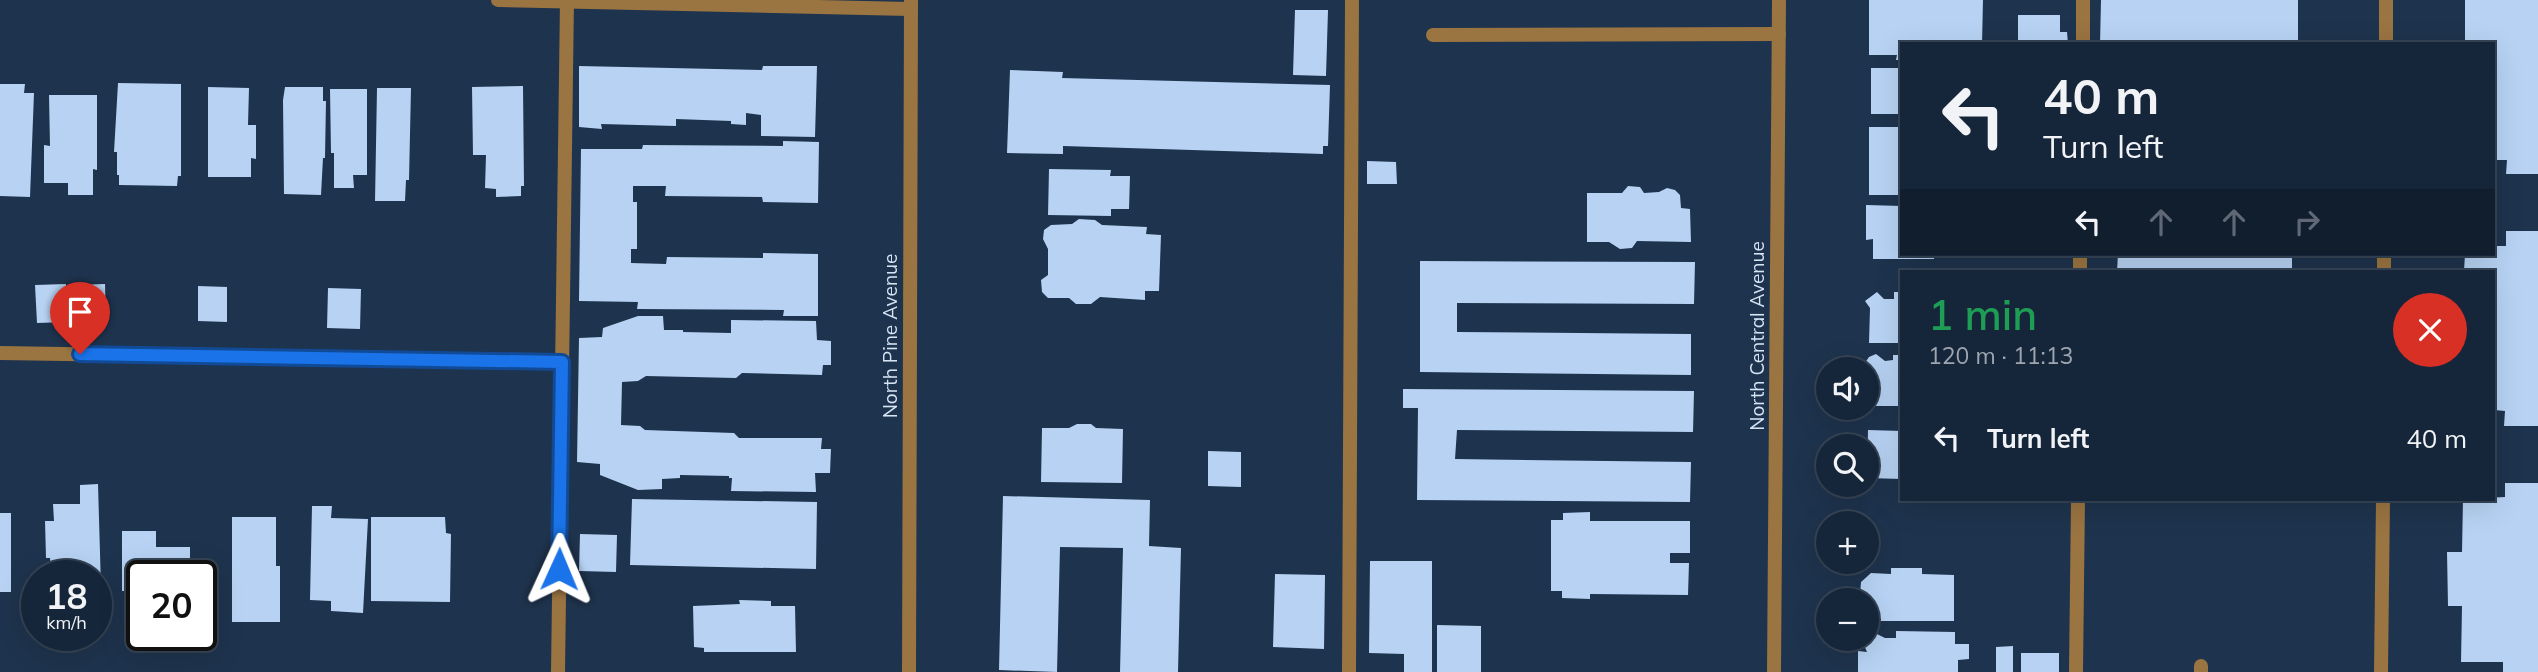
<!DOCTYPE html>
<meta charset="utf-8">
<style>
:root{--surface:#16263a;--page:#1f2e42;--text:#f1f3f6;--muted:#9ea5af;--line:#354354}
body{margin:0;font-family:Mulish,sans-serif;background:var(--page);color:var(--text);height:100vh;display:flex;flex-direction:column;font-size:26px;white-space:nowrap}
*{box-sizing:border-box;margin:0}
p{font-size:23px;color:var(--muted)}
.icon{flex:none;width:38px;height:38px;fill:none;stroke:currentColor;stroke-width:2;stroke-linecap:round;stroke-linejoin:round}
.map{position:relative;flex:1;overflow:hidden}
.drawer{position:absolute;left:1900px;top:270px;width:595px;height:231px;display:flex;flex-direction:column;background:var(--surface);border-radius:0px;box-shadow:0 7px 28px #0002,0 0 0 2px var(--line)}
.drawer>*{flex:none}
.guide{position:absolute;left:1900px;top:42px;width:595px;height:214px;border-radius:0px;box-shadow:0 7px 28px #0002,0 0 0 2px var(--line);background:#16263a;color:var(--text);overflow:hidden}
.buttons{position:absolute;left:1816px;top:357px;display:grid;gap:14px}
.buttons a{display:grid;place-items:center;width:63px;height:63px;border-radius:50%;background:var(--surface);box-shadow:0 7px 28px #0002,0 0 0 2px var(--line);font-size:35px}
.speed{position:absolute;left:21px;top:560px;display:flex;gap:14px;font-size:35px;font-weight:700;text-align:center}
.speed>*{display:grid;place-content:center;width:91px;height:91px;border-radius:50%;background:var(--surface);box-shadow:0 7px 28px #0002,0 0 0 2px var(--line);line-height:1}
.speed small{font-size:18px;font-weight:400}
.speed .limit{border:4px solid #111;border-radius:10px;background:#fff;color:#111}
.pin{position:absolute;display:grid;place-items:center;width:60px;height:60px;color:#fff;margin:-72px -30px;border-radius:50% 50% 50% 0;rotate:-45deg;box-shadow:0 0 7px #0007}
.pin .icon{rotate:45deg}
.me{position:absolute;width:77px;margin:-38px;rotate:1deg;stroke-linejoin:round;filter:drop-shadow(0 0 5px #0008)}
.turn{display:flex;align-items:center;gap:24px;height:147px;padding:0 28px;font-size:32px}
.turn .icon{width:91px;height:91px;stroke-width:2.5}
.turn b{display:block;font-size:49px;line-height:60px}
.lanes{display:flex;align-items:center;height:66px;padding:0 28px;background:#0003;justify-content:center;gap:35px;direction:ltr}
.lanes .off{opacity:.35}
.round{display:grid;place-items:center;flex:none;width:74px;height:74px;border-radius:37px;background:var(--page)}
.head{display:flex;align-items:center;justify-content:space-between;height:119px;padding:0 28px}
h1{font-size:42px;font-weight:600;line-height:52px;color:#1e9e55}
ul{padding:0;list-style:none}
li{display:flex;align-items:center;gap:21px;height:98px;padding:0 28px}
li div{flex:1}
li b{display:block;font-size:26px}
li em{font-style:normal}
.map>svg:first-child{display:block}
.building{fill:#b7d2f3}
.lines{fill:none;stroke-linecap:round;stroke-linejoin:round}
.service{stroke:#9a7441;stroke-width:14}
.minor{stroke:#9a7441;stroke-width:14}
.tertiary{stroke:#9a7441;stroke-width:14}
.route-casing{stroke:#114b97;stroke-width:18}
.route{stroke:#1a73e8;stroke-width:12}
.labels{text-anchor:middle;stroke-width:7;stroke-linejoin:round;paint-order:stroke}
.street-label{font-size:19px;fill:#d6e4f4;stroke:#1e334d}
</style>
<div class="map">
<svg width="2538" height="672" viewBox="0 0 2538 672">
<rect width="100%" height="100%" fill="#1e334d"/>
<g class="building">
<path d="M1869,0H1983L1982,44H1902V60H1896L1897,55H1869Z"/>
<path d="M2101,0H2298V44H2100Z"/>
<path d="M2465,0H2538V174H2506L2507,160H2494V44H2465Z"/>
<path d="M1295,10H1328L1326,76L1293,75Z"/>
<path d="M2018,15H2060V32H2067L2068,44H2018Z"/>
<path d="M579,66L762,70L763,66H817L815,137L761,136V115L746,113V125L731,124V121L676,119V126L601,124L602,129L579,127Z"/>
<rect x="1871" y="68" width="31" height="46"/>
<path d="M1010,70L1063,72L1062,78L1330,85L1328,146H1323V154L1063,146V154L1007,153Z"/>
<path d="M118,83L181,84V176H178L177,186L119,185V175H117V152H114Z"/>
<path d="M0,84H25L24,93H34L30,197L0,196Z"/>
<path d="M523,86L524,186H521V196L496,197V189L485,188L486,155H473L472,87Z"/>
<path d="M208,87L249,88L248,125H256V159L251,158V177H208Z"/>
<path d="M285,87H323V101H326L325,158H323L321,195L284,194L283,100Z"/>
<path d="M377,88H411L409,180H406L405,201H375Z"/>
<path d="M330,89H367V175H353L354,188H334V153H331Z"/>
<path d="M49,95H97V170L93,169V195H68V183H44V145L50,146Z"/>
<rect x="1869" y="127" width="33" height="68"/>
<path d="M783,141L819,142L818,203L763,202L762,197L665,196L666,186H633V202H637V249H631V263L666,264L667,257L763,258V253L818,254V316H783L784,310L637,309L638,302L579,301L581,149H642L643,145L783,146Z"/>
<path d="M1367,161L1396,162L1397,184H1367Z"/>
<path d="M1049,169L1111,170L1110,176H1130L1129,209H1111V216L1048,215Z"/>
<path d="M1628,186L1640,187L1644,193L1659,192L1667,188L1675,190L1680,195L1681,208L1690,209L1691,242L1637,241L1632,248L1620,249L1609,242H1587V193H1622Z"/>
<path d="M1866,205L1902,206V254H1934V259H1873V239L1866,240Z"/>
<path d="M1079,219L1095,220L1102,225L1147,227L1146,234L1161,235L1159,291H1145V300L1100,297L1091,304H1076L1069,298H1048L1042,292L1041,280L1048,275V249L1043,239L1044,230L1051,225L1072,224Z"/>
<path d="M2506,231H2538V426H2504L2505,411L2494,410V271H2464L2465,254H2494V246H2506Z"/>
<path d="M2118,254H2292V271H2117Z"/>
<path d="M1420,261L1695,262L1694,304L1457,303V332L1691,334V375L1420,372Z"/>
<path d="M66,284L67,322L37,323L35,285Z"/>
<path d="M105,284L106,323H76V285Z"/>
<path d="M198,286L227,287V322L198,321Z"/>
<path d="M328,288L361,289L360,329L327,328Z"/>
<path d="M1877,292L1884,299H1894V292H1902V343H1869L1870,308L1865,301Z"/>
<path d="M638,316H663L664,330H683V332L731,333V320L816,321L817,340L831,341V365H823L822,375L742,373L736,378L646,376L638,381L622,382L621,425L640,426L645,430L734,433L739,438H822L821,449H831L830,473H815L816,492L731,491L732,478H729V476L680,475V478L662,479V489L638,490L600,475V464L577,462L579,338L602,337L603,328Z"/>
<path d="M1876,354L1885,361L1893,360V355H1902V406H1868L1867,369H1864V364L1869,357Z"/>
<path d="M1403,389L1694,391L1693,432L1457,430L1455,459L1691,462L1690,502L1417,500L1418,408H1403Z"/>
<path d="M1077,424H1091L1096,428L1123,429L1122,483L1041,482L1042,428H1069Z"/>
<path d="M1868,430L1902,431V479L1867,478Z"/>
<path d="M1208,451L1241,452V487L1208,486Z"/>
<path d="M2505,483H2538V672H2503V662H2461L2462,606H2448L2447,552H2462L2463,499L2505,497Z"/>
<path d="M98,484L101,587H96V576H51L50,558H46L45,521H54L53,504H80V485Z"/>
<path d="M1003,496L1150,500L1149,546L1181,548L1178,672H1120L1123,548L1060,547L1057,672L999,670Z"/>
<path d="M632,499L817,502L816,569L630,565Z"/>
<path d="M312,506H332L331,518L368,519L363,613L331,611V601L310,600Z"/>
<path d="M1590,512V521H1690V553H1670V563H1689L1688,595L1590,594V599L1562,598V591H1551V520H1563V513Z"/>
<rect x="0" y="513" width="11" height="79"/>
<path d="M232,517H276V566H280V622H232Z"/>
<path d="M371,517H445L446,533L451,534L450,602L371,601Z"/>
<path d="M122,531H156V547H190V576H142V591H122Z"/>
<path d="M580,534L617,535L616,572L579,571Z"/>
<path d="M1370,561H1432V672H1404V654L1369,653Z"/>
<path d="M1891,568H1922V574L1954,575V621H1869V603L1860,594L1861,582L1871,573L1891,574Z"/>
<path d="M1275,574L1325,575L1324,649L1273,647Z"/>
<path d="M739,600L771,601V606H795L796,652H704V648L694,647L693,606L740,604Z"/>
<path d="M1437,625L1481,626V672H1437Z"/>
<path d="M1896,631L1955,632V644H1969V659L1958,660V672H1858V651L1867,652L1864,645L1867,637L1875,633L1885,638H1896Z"/>
<path d="M2013,646V672H1996V647Z"/>
<rect x="2021" y="653" width="38" height="19"/>
</g>
<g class="lines">
<g class="service">
<path d="M1433,35L1779,34"/>
<path d="M2083,44V0"/>
<path d="M2080,271V254"/>
<path d="M0,353L562,362"/>
<path d="M558,672L567,0"/>
<path d="M1349,672L1352,0"/>
<path d="M2076,672L2078,499"/>
<path d="M2201,672V666"/>
</g>
<g class="minor">
<path d="M498,0L910,9"/>
<path d="M2386,44V0"/>
<path d="M2384,271V254"/>
<path d="M909,672L911,0"/>
<path d="M2381,672L2383,499"/>
</g>
<path class="tertiary" d="M1774,672L1779,0"/>
</g>
<g class="lines">
<g class="route-casing">
<path id="route" d="M80,354L562,362L559,569"/>
</g>
<use href="#route" class="route"/>
</g>
<g class="labels">
<g class="street-label">
<text transform="translate(890 336) rotate(-90)" y="7">North Pine Avenue</text>
<text transform="translate(1757 336) rotate(-90)" y="7">North Central Avenue</text>
</g>
</g>
</svg>
<div class="buttons">
<a><svg class="icon" aria-label="sound" viewBox="0 0 24 24"><path d="M4 9h4l5-4v14l-5-4H4zM17 9q2 3 0 6"/></svg></a>
<a><svg class="icon" aria-label="search" viewBox="0 0 24 24"><circle cx="10" cy="10" r="6"/><path d="M15 15l6 6"/></svg></a>
<a>+</a>
<a>−</a>
</div>
<div class="speed"><div>18<small>km/h</small></div><div class="limit">20</div></div>
<div class="pin" style="left:80px;top:354px;background:#d93025"><svg class="icon" aria-label="arrive" viewBox="0 0 24 24"><path d="M6 21V4h12l-3 4 3 4H6"/></svg></div>
<svg class="me" style="left:559px;top:569px" viewBox="-20 -20 40 40"><path d="M0-17L14 15 0 8-14 15z" fill="#1a73e8" stroke="#fff" stroke-width="4"/></svg>
<div class="guide">
<div class="turn"><svg class="icon" aria-label="left" viewBox="0 0 24 24"><path d="M17 20v-9H6M10 6l-5 5 5 5"/></svg><div><b>40 m</b>Turn left</div></div>
<div class="lanes"><svg class="icon" aria-label="left" viewBox="0 0 24 24"><path d="M17 20v-9H6M10 6l-5 5 5 5"/></svg><svg class="icon off" aria-label="ahead" viewBox="0 0 24 24"><path d="M12 20V5M6 11l6-6 6 6"/></svg><svg class="icon off" aria-label="ahead" viewBox="0 0 24 24"><path d="M12 20V5M6 11l6-6 6 6"/></svg><svg class="icon off" aria-label="right" viewBox="0 0 24 24"><path d="M7 20v-9h11M14 6l5 5-5 5"/></svg></div>
</div>
<section class="drawer">
<div class="head"><div><h1>1 min</h1><p>120 m · 11:13</p></div><a class="round" style="background:#d93025;color:#fff"><svg class="icon" aria-label="close" viewBox="0 0 24 24"><path d="M6 6l12 12M18 6L6 18"/></svg></a></div>
<ul>
<li><svg class="icon" aria-label="left" viewBox="0 0 24 24"><path d="M17 20v-9H6M10 6l-5 5 5 5"/></svg><div><b>Turn left</b></div><em>40 m</em></li>
</ul>
</section>
</div>
